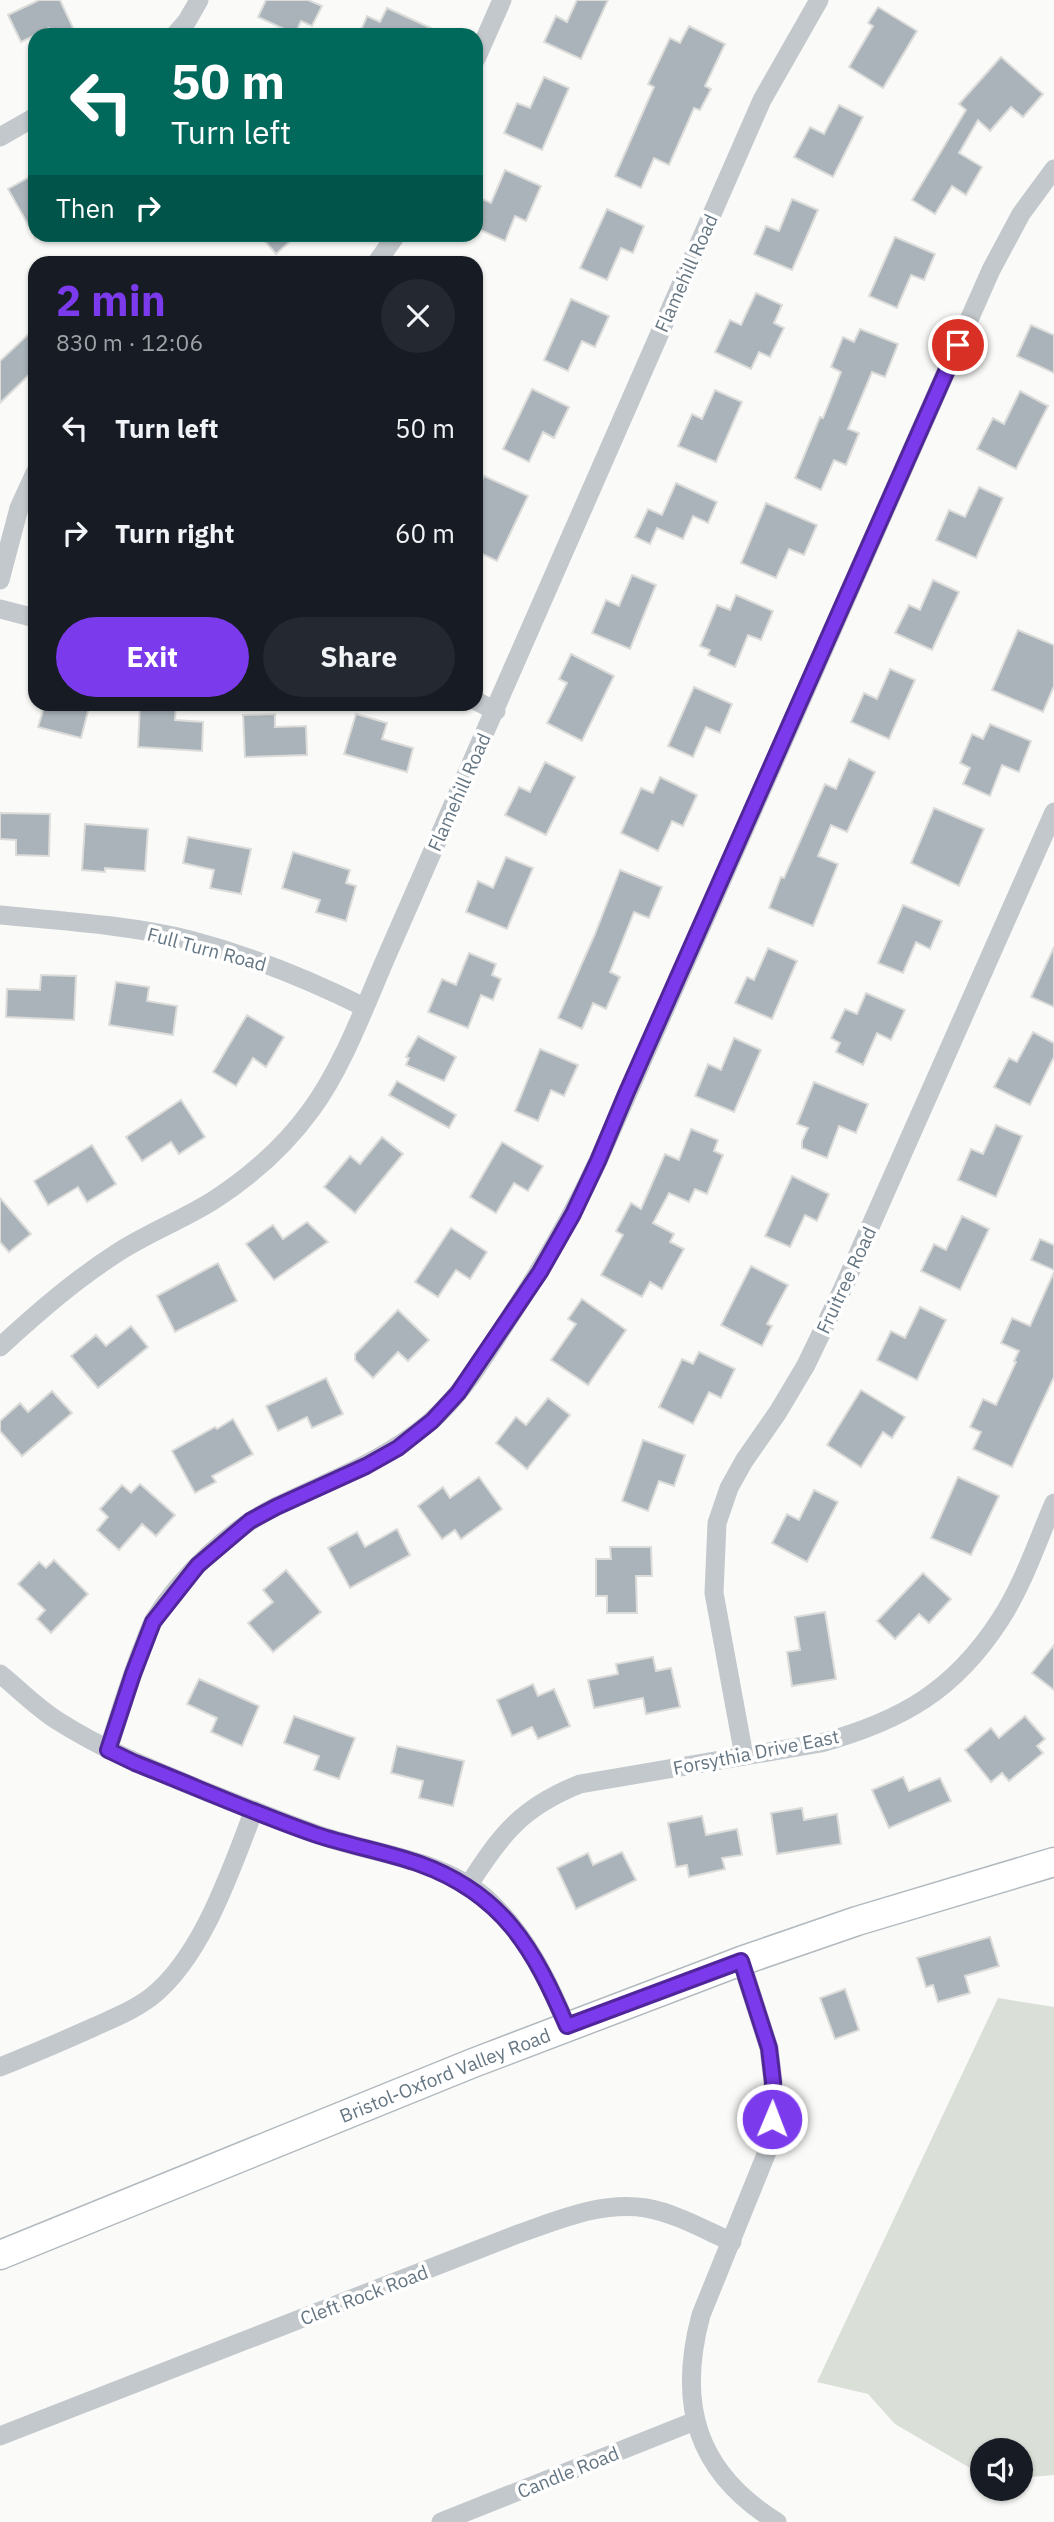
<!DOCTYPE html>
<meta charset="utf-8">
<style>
:root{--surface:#171b24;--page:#242831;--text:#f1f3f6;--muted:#9ea1a6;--accent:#7c3aed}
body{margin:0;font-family:"IBM Plex Sans",sans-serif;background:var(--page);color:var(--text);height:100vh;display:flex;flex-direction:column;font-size:26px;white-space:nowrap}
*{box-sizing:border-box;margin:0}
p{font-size:23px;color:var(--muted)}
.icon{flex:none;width:38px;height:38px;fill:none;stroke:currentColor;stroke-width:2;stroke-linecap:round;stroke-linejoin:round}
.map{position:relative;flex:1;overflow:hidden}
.sheet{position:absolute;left:28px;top:256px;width:455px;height:455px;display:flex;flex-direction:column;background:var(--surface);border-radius:21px;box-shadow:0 2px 5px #0004}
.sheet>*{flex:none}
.banner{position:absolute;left:28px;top:28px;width:455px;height:214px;border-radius:21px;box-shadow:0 2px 5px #0004;background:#00695c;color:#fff;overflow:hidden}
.controls{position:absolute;left:970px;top:2438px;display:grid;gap:14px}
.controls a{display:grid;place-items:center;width:63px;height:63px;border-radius:50%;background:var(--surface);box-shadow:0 2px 5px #0004;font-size:35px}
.pin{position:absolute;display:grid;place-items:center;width:60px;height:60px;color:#fff;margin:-30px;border:4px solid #fff;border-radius:50%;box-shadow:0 2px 7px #0007}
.me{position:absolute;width:77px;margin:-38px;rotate:1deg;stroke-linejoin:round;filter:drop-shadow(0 0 5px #0008)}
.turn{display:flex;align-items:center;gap:24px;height:147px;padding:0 28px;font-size:32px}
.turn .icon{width:91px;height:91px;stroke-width:2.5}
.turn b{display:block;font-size:49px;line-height:60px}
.then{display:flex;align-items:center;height:66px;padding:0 28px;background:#0003;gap:14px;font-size:26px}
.round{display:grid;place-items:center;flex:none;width:74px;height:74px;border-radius:37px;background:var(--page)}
.summary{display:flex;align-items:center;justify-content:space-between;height:119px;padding:0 28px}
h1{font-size:42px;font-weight:700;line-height:52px;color:var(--accent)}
.primary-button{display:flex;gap:14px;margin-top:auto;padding:14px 28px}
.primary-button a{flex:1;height:80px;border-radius:42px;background:var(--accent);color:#fff;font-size:28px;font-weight:700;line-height:80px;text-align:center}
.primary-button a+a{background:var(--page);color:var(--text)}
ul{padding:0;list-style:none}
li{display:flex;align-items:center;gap:21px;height:105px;padding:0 28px}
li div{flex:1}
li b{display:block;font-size:26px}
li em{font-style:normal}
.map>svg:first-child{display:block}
.green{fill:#dadfd7}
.building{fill:#aab3b9;stroke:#dcdcda;stroke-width:2}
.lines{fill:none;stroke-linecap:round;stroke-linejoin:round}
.secondary-casing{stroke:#b3babf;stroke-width:31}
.street{stroke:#c3c8cc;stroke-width:19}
.secondary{stroke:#fff;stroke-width:28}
.route-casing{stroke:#51269a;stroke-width:18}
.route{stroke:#7c3aed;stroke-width:12}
.labels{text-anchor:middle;stroke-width:7;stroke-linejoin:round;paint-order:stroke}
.street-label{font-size:19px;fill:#657683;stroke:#fff}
</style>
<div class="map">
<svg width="1054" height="2522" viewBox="0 0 1054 2522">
<rect width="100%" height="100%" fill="#fafaf8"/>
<path class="green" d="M998,1998L1054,2007V2475L1020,2478V2450H982V2475L895,2424L868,2394L817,2382Z"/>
<g class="building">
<path d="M39,0H60L74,30L63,35H53L49,28L21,42L8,15Z"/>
<path d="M266,0H308L322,6L312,26L301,21L295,34L258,17Z"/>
<path d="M577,0H608L581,59L544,42L556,16L567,22Z"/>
<path d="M878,7L917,31L883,88L849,67L873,26L868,23Z"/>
<path d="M387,8L446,35H359L367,16L380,22Z"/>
<path d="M689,26L725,44L705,86L711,89L700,110L694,108L669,165L654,158L641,188L615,176L654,87L648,84L670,38L680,43Z"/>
<path d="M1001,57L1043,94L1023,117L1011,107L990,131L978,120L959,153L982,167L966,195L952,186L935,214L912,200L966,110L959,104Z"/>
<path d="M544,77L569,88L542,150L504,133L517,103L530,108Z"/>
<path d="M839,105L863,117L833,177L794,157L810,127L824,134Z"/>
<path d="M505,170L541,186L526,221L515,216L505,241L476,228V207L480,198L491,203Z"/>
<path d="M35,174V237L8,189Z"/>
<path d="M792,199L818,210L792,270L754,254L766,226L779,231Z"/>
<path d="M607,209L644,226L633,253L621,248L607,280L580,268Z"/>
<path d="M259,234H298L276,254Z"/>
<path d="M895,237L935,254L924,280L911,275L897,308L869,296Z"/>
<path d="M756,293L782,305L774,323L784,328L770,357L759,352L751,369L715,352L730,320L741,325Z"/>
<path d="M571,299L609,316L595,347L582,341L568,371L544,360Z"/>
<path d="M1031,325L1054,335V373L1017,356Z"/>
<path d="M35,328V369L0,403V361Z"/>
<path d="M860,329L898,344L885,377L872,372L848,429L859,433L846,465L834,460L821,490L795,478L820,417L823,418L841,372L831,367L843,337L854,342Z"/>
<path d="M532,389L569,407L554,438L543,432L529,462L503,449Z"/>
<path d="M715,390L742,402L716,462L678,446L692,414L702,419Z"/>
<path d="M1020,391L1048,406L1016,469L977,449L993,418L1004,424Z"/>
<path d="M484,476L528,496L497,561L476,551V493Z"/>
<path d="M676,483L717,502L708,523L693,516L683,539L657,528L650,544L635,537L648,509L662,515Z"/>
<path d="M979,487L1003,498L976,558L936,540L949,510L965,517Z"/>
<path d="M766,503L817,525L804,555L789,549L776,578L741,563Z"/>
<path d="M632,575L656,585L630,649L592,633L606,600L619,606Z"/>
<path d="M933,580L959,592L932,650L895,633L909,605L920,610Z"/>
<path d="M736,595L773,611L761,640L748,635L735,667L708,655L710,650L700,646L717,605L730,610Z"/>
<path d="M1018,630L1054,645V686L1043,712L992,690Z"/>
<path d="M571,654L614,676L582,741L547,723L567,683L559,679Z"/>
<path d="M890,669L915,680L889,739L851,722L864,693L877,699Z"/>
<path d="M694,687L732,704L720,733L706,727L693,757L668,746Z"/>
<path d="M45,704H90L81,738L38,727Z"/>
<path d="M140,704L176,705L175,720L203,722L202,751L138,747Z"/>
<path d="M275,714V727L306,726L307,755L245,757L243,715Z"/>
<path d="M356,714L387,723L382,739L413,748L407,772L344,754Z"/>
<path d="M990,724L1031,741L1019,772L1002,765L990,796L963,784L970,768L960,763L972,734L983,739Z"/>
<path d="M849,759L875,772L847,832L831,825L818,856L838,864L813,926L769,908L781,877L784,878L825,784L836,789Z"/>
<path d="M545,762L575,777L546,835L505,815L519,787L530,792Z"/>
<path d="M660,777L697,795L683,826L672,821L658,851L621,833L641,788L653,793Z"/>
<path d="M934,808L984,829L959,886L911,863Z"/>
<path d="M0,813L50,814L49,856L16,855V840L0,839Z"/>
<path d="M85,824L148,829L145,871L105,868V872L82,870Z"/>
<path d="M188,837L251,849L241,894L210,888L214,870L183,863Z"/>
<path d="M293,852L350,870L346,883L356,886L346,921L316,912L320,900L282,888Z"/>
<path d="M506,857L533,868L507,929L466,912L478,881L493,888Z"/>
<path d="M620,870L662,887L649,918L634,912L610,972L620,977L606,1009L593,1003L582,1029L558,1018L595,934Z"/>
<path d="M903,905L942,921L930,949L916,942L903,973L878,963Z"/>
<path d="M1054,947V1007L1031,997Z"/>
<path d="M768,948L797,961L772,1019L735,1003L747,977L754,980Z"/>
<path d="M469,953L496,964L492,975L501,979L493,1000L481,995L468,1028L428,1012L442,979L456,985Z"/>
<path d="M41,975L76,976L74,1020L6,1017L7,989L40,990Z"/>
<path d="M116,982L149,987L147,1001L177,1006L173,1035L109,1025Z"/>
<path d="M866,993L905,1010L891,1040L877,1033L863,1065L836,1052L840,1043L831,1038L845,1009L857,1014Z"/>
<path d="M247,1015L284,1037L266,1067L253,1058L236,1086L213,1072Z"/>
<path d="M1033,1032L1054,1043V1057L1030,1105L994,1087L1009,1058L1017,1062Z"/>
<path d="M418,1036L456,1057L444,1081L406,1065L409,1058L406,1057Z"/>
<path d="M734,1038L761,1050L734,1112L695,1096L708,1064L721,1070Z"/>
<path d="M540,1049L578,1065L564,1096L551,1090L538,1121L515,1111Z"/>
<path d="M397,1081L456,1115L449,1128L389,1095Z"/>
<path d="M814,1082L868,1104L856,1133L839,1126L827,1158L802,1148V1141L808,1128L797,1124Z"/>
<path d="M181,1100L205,1137L179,1154L171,1142L142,1161L126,1137Z"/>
<path d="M996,1125L1022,1136L996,1197L958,1180L971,1149L983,1154Z"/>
<path d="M691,1129L718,1140L714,1151L723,1155L707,1194L695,1189L689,1202L669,1193L653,1223L674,1234L670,1242L684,1249L662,1289L650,1282L642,1297L601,1275L623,1235L616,1231L631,1203L641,1209L665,1154L679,1160Z"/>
<path d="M382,1137L403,1154L355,1213L324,1187L350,1156L360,1164Z"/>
<path d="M502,1142L543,1166L528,1191L514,1183L496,1213L470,1197Z"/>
<path d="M92,1145L116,1184L87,1202L78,1187L48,1205L34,1181Z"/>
<path d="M792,1176L829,1194L817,1221L805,1215L790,1247L765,1236Z"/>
<path d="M0,1198L31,1234L9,1252L0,1242Z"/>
<path d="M962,1216L989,1229L960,1290L921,1271L934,1244L946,1250Z"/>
<path d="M307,1222L328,1242L274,1280L246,1244L273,1225L283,1239Z"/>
<path d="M451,1228L487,1252L470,1279L456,1270L438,1297L415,1282Z"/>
<path d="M1040,1239L1054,1245V1270L1031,1260Z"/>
<path d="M218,1263L237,1301L175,1332L157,1296Z"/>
<path d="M751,1266L788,1285L767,1324L772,1326L762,1346L721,1325Z"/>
<path d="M1054,1272V1377L1012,1467L973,1449L981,1432L970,1427L983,1399L996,1405L1016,1362L1014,1361L1019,1351L1001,1343L1012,1318L1030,1326Z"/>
<path d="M582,1299L626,1330L588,1385L551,1360L576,1324L568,1319Z"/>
<path d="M920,1307L946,1320L917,1380L877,1360L891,1331L905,1338Z"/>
<path d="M398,1310L429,1340L408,1361L398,1352L373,1378L355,1360V1354Z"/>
<path d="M131,1326L148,1347L98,1388L71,1356L96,1335L106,1346Z"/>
<path d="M699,1352L735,1369L721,1398L709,1392L693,1424L659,1407L682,1359L693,1364Z"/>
<path d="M326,1378L343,1414L312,1428L307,1417L278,1431L266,1406Z"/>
<path d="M861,1390L905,1417L892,1438L883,1432L861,1467L827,1445Z"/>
<path d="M52,1391L72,1413L22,1456L0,1431V1421L20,1403L28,1412Z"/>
<path d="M548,1398L570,1415L527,1469L496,1443L516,1417L526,1425Z"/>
<path d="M233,1419L253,1454L212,1476L216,1482L195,1493L172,1451L215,1427L217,1429Z"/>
<path d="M643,1440L685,1455L674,1486L659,1481L648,1511L622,1501Z"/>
<path d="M479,1477L502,1509L461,1539L455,1530L442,1539L418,1506L443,1487L450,1498Z"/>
<path d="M958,1477L999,1496L971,1555L931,1538Z"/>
<path d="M140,1484L175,1515L156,1536L142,1524L119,1550L97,1530L108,1517L100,1509L122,1485L131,1493Z"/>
<path d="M814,1490L838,1502L807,1562L772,1543L787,1514L799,1520Z"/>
<path d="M397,1529L410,1555L350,1588L328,1548L357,1532L365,1547Z"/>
<path d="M610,1547H651L652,1576H636L637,1613H607V1596H596V1559H611Z"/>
<path d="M54,1560L88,1594L51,1633L37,1619L45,1610L18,1584L39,1562L46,1568Z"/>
<path d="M286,1570L321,1612L273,1652L248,1623L273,1602L263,1590Z"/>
<path d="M923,1573L951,1599L929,1623L919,1614L895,1639L877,1621Z"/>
<path d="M825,1612L836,1679L792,1686L787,1652L800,1650L795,1617Z"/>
<path d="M1054,1645V1690L1032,1673Z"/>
<path d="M653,1657L656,1671L671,1668L680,1707L646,1714L643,1698L594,1708L588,1680L618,1674L616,1664Z"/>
<path d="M199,1679L259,1706L242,1746L211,1732L217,1718L187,1704Z"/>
<path d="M533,1684L538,1696L554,1689L570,1726L538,1739L532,1727L512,1736L497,1700Z"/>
<path d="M294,1716L355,1738L339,1779L314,1770L319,1756L284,1743Z"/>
<path d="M1025,1716L1045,1739L1037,1746L1043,1753L1009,1781L1002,1773L991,1782L965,1750L991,1728L999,1738Z"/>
<path d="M397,1746L464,1761L453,1806L419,1798L423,1781L391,1773Z"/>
<path d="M903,1777L909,1791L940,1778L951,1801L889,1828L872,1790Z"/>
<path d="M802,1808L804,1820L837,1814L841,1844L777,1854L771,1813Z"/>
<path d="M702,1816L706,1835L737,1829L742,1855L722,1858L725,1869L689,1877L687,1865L676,1867L668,1823Z"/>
<path d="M622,1852L636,1880L576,1909L557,1868L588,1853L593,1865Z"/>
<path d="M990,1937L999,1966L965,1976L970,1993L938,2002L933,1985L926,1987L917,1958Z"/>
<path d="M845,1989L859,2030L835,2039L820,1998Z"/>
</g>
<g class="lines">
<g class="secondary-casing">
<g id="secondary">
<path id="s1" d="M0,2255L473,2063L741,1961L857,1921L1054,1862"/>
</g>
</g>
<g class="street">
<path d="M175,35L187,21L199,0"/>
<path d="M476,59L502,0"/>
<path d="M0,137L35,117"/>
<path d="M377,262L397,234"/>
<path d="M0,580L19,508L35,473"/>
<path d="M0,609L35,618"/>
<path d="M476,701L496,711"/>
<path d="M0,915C63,921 129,925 190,940C251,956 308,979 364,1007"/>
<path d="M0,1347C38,1312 76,1279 120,1251C150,1232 184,1219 214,1200C251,1176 285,1146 311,1110C343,1067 366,1003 388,953L762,100L819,0"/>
<path d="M0,1674C20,1690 37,1708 58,1721C105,1751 156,1771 207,1792C243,1806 279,1821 316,1834C371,1854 439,1858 485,1897C525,1933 547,1978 567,2026"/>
<path d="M108,1750C119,1716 129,1682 142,1649C146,1640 149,1629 154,1620C181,1576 231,1528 277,1506C331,1480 384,1461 430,1422C460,1396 483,1360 504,1326C539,1273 571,1219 598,1161L991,270L1021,214L1054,169"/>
<path d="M744,1756L714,1593L717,1523L729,1488L744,1461L778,1412L806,1365L843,1288L1054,812"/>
<path d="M468,1886C501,1834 522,1807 580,1784L821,1743C901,1721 954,1691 1000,1620C1023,1585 1037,1542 1054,1503"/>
<path d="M741,1961L769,2048L773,2082L772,2119L767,2152L701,2315C677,2404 696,2472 777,2522"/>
<path d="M0,2067C32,2054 63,2041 94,2027C114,2018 134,2010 151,1997C202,1957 231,1870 254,1810"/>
<path d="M0,2436L518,2234C559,2220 601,2201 646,2208C675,2213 705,2230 732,2242"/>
<path d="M441,2522L695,2421"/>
</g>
<use href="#secondary" class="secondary"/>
</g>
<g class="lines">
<g class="route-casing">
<path id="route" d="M772,2119L773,2082L769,2048L741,1961L567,2026C534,1949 503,1894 420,1864C386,1852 351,1846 317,1835C256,1814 196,1787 135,1763L108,1750L133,1674L153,1622L198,1565L250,1521L276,1507L366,1466L398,1448L432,1421L458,1393L540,1272L573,1214L598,1161L626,1094L958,345"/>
</g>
<use href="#route" class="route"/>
</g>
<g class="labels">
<g class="street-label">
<text transform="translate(686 273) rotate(-66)" y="7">Flamehill Road</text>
<text transform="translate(459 792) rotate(-66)" y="7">Flamehill Road</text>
<text transform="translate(207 949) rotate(15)" y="7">Full Turn Road</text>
<text transform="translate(846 1280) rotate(-65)" y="7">Fruitree Road</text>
<text transform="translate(756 1752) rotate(-11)" y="7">Forsythia Drive East</text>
<text dy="7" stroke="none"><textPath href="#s1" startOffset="480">Bristol-Oxford Valley Road</textPath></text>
<text transform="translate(364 2295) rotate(-21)" y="7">Cleft Rock Road</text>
<text transform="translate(568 2472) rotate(-22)" y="7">Candle Road</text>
</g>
</g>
</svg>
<div class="controls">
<a><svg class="icon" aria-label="sound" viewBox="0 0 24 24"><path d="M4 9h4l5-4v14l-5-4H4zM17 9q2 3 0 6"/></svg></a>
</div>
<div class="pin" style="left:958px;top:345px;background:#d93025"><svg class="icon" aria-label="arrive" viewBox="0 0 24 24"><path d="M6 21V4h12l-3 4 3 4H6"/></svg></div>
<svg class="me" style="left:772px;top:2119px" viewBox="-20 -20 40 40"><circle r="17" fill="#7c3aed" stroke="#fff" stroke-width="3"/><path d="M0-11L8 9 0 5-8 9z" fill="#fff"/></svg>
<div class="banner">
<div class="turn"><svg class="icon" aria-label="left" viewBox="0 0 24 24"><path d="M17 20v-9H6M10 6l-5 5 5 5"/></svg><div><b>50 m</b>Turn left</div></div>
<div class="then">Then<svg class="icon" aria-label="right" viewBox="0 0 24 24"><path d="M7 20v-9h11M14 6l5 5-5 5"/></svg></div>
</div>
<section class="sheet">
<div class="summary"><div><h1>2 min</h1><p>830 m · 12:06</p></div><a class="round"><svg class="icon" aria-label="close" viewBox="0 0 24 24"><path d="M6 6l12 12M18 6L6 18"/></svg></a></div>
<ul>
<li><svg class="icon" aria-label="left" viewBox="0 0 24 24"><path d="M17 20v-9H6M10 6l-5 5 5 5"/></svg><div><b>Turn left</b></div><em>50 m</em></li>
<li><svg class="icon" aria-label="right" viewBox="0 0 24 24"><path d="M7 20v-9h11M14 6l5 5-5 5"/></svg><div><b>Turn right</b></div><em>60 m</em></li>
</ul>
<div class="primary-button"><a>Exit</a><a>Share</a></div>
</section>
</div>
